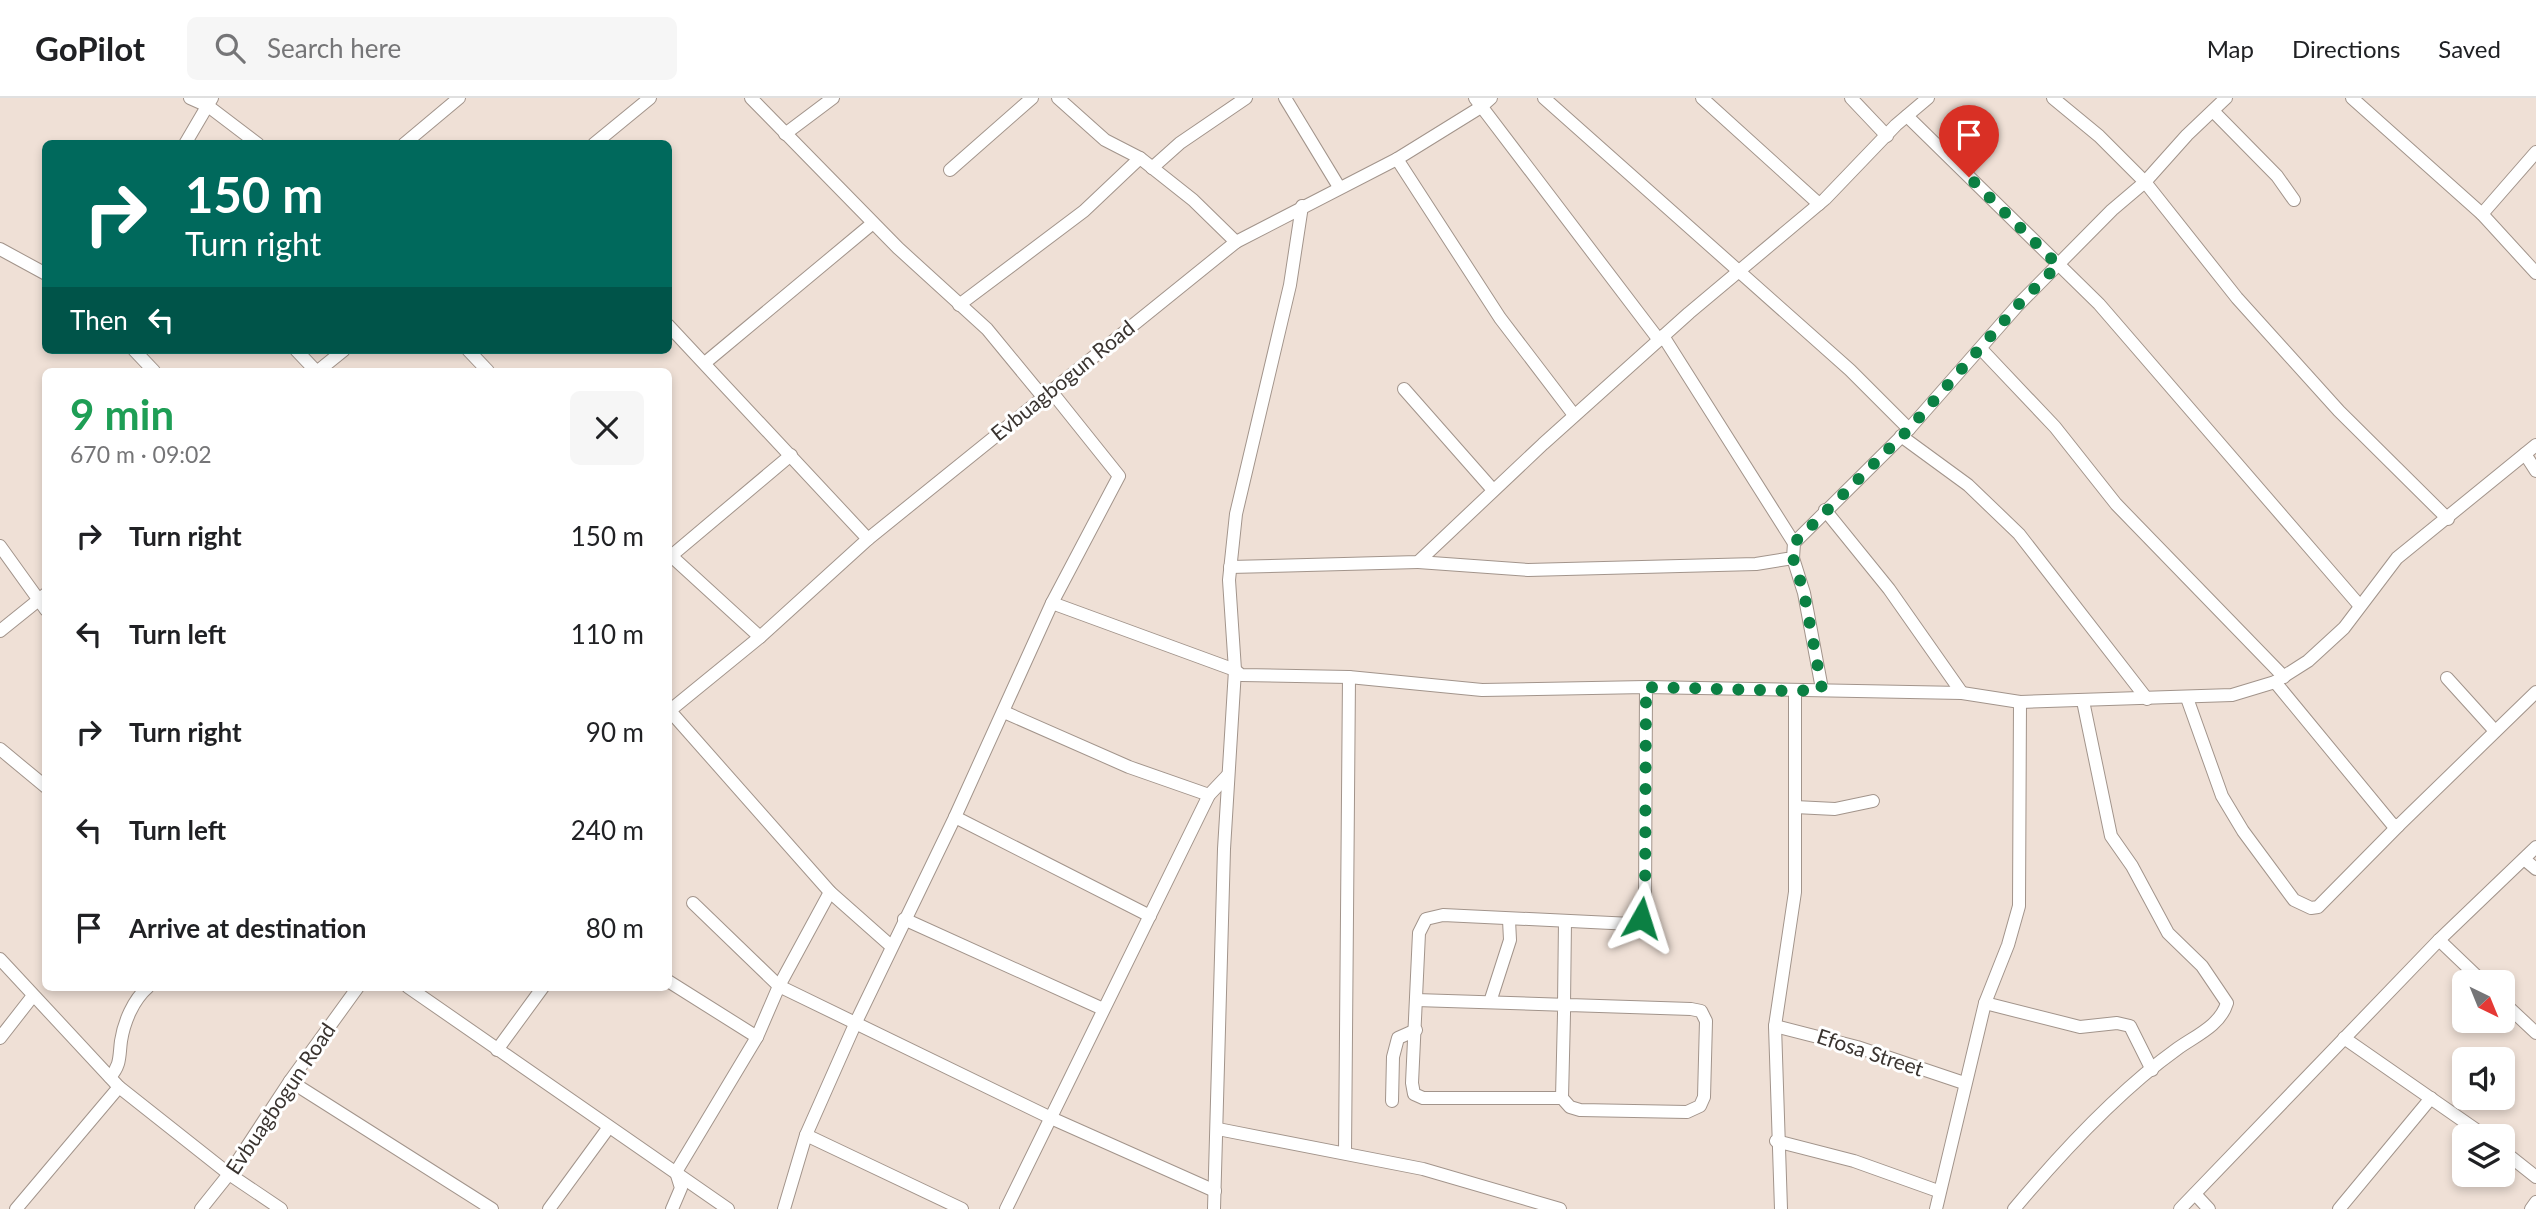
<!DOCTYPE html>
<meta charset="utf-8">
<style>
:root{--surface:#fff;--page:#f6f6f6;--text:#202124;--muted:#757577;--line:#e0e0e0}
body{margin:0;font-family:Lato,sans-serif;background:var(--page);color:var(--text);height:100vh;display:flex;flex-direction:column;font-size:26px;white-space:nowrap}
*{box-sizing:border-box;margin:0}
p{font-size:23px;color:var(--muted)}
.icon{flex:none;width:38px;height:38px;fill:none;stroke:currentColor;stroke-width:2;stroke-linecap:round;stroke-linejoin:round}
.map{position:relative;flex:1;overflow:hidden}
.panel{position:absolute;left:42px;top:270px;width:630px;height:623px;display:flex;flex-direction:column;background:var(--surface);border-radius:10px;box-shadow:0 4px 10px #0003}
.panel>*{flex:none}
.guide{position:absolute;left:42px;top:42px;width:630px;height:214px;border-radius:10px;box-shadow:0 4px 10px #0003;background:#00695c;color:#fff;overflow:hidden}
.needle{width:46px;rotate:137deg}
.tools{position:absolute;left:2452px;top:872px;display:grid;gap:14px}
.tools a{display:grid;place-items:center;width:63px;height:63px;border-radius:10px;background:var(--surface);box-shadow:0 4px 10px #0003;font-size:35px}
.pin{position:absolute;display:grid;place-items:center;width:60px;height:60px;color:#fff;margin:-72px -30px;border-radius:50% 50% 50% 0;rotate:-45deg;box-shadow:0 0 7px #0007}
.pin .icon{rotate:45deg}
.me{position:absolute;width:77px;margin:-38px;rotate:6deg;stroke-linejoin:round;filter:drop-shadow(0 0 5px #0008)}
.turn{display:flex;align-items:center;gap:24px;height:147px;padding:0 28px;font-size:32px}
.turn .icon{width:91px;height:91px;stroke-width:2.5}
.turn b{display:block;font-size:49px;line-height:60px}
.then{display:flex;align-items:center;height:66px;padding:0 28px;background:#0003;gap:14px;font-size:26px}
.round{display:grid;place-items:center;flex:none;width:74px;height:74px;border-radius:10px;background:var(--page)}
.summary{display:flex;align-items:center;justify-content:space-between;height:119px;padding:0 28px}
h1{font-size:42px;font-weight:700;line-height:52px;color:#1e9e55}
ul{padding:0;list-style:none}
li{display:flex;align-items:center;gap:21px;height:98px;padding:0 28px}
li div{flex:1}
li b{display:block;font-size:26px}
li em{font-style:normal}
header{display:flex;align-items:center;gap:42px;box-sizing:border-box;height:98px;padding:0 35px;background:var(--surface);border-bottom:2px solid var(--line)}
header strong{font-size:33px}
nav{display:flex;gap:38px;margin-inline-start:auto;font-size:24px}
.search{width:490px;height:63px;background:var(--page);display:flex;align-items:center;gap:18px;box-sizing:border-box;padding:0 24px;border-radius:10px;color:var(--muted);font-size:26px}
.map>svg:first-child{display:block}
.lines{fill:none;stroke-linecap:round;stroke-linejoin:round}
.street-casing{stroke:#a2948b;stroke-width:14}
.street{stroke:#fff;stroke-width:12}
.route{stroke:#0b8043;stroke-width:12;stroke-dasharray:0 21.6}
.labels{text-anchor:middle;stroke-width:6;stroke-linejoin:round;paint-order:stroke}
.street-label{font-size:21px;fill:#3a3430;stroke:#fff}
</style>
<header>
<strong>GoPilot</strong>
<div class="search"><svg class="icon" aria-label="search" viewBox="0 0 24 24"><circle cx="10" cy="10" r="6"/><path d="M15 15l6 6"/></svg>Search here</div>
<nav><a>Map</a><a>Directions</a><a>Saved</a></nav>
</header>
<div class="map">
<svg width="2536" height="1111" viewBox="0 0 2536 1111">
<rect width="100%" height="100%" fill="#efe0d6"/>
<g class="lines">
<g class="street-casing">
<g id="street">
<path d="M190,0L208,8L258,46"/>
<path d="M751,0L898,150L987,231L1043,299"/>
<path d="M1058,0L1105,42L1140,60L1193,102L1236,144"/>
<path d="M1285,0L1339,89"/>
<path d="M1475,0L1659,242"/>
<path d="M1544,0L1850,272L1909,331"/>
<path d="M1702,0L1819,106"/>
<path d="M1851,0L1887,38"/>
<path d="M2053,0L2099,38L2145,84L2237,200L2339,313L2448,421"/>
<path d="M2352,0L2482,116L2536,54"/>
<path d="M2213,13L2277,78L2294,102"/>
<path d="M1907,18L2099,206L2360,508"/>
<path d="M785,36L833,0"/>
<path d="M185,46L212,0"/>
<path d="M404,46L459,0"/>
<path d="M594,46L650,0"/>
<path d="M1397,61L1500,220L1574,317"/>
<path d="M1152,70L1180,45L1246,0"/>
<path d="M950,72L1032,0"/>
<path d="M1302,108L1290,187L1236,416L1229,482L1235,572L1241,577L1349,579L1482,592L1646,589L1962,595L2020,604L2232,597L2275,584L2308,563L2344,530L2397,460L2536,347"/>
<path d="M2482,116L2536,175"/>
<path d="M0,151L46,176"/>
<path d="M959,207L1084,113L1140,60"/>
<path d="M668,227L868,441"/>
<path d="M1663,238L1794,445"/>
<path d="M134,252L154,273"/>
<path d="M296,252L316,273"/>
<path d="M468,252L488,273"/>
<path d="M1982,252L2055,329L2116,406L2284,579"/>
<path d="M706,264L873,125"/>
<path d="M318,273L344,252"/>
<path d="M1404,291L1493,392"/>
<path d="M1901,338L1968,387L2019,436L2147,601"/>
<path d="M2525,356L2536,373"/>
<path d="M1825,412L1889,491L1962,595"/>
<path d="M0,448L46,512"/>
<path d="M668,455L760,539"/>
<path d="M671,458L791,357"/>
<path d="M1793,460L1804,495L1822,591"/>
<path d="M1418,464L1528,472L1756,466L1793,460L1794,445L1909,331L2018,207L2112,112L2145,84L2187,37L2226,0"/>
<path d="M1230,469L1418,464L1543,346L1689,215L1825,101L1896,27L1928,0"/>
<path d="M1052,505L1235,572L1224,751L1214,1111"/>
<path d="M0,533L46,496"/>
<path d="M2447,580L2495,633"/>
<path d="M2275,584L2392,726L2398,728L2536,594"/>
<path d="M2187,600L2222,698L2243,733L2294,802L2311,810L2318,809L2398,728"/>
<path d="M670,613L830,794L891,848"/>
<path d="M668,614L760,539L868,441L1236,144L1397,61L1481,9L1491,0"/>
<path d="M1004,614L1129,669L1209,697"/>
<path d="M0,651L46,689"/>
<path d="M1795,709L1835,711L1873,703"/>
<path d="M955,719L1150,818"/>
<path d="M2524,761L2536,771"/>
<path d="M693,805L779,888L1051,1020L1215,1093"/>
<path d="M904,821L1103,911"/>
<path d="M2439,842L2483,884"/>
<path d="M0,861L119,989L229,1076L281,1111"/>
<path d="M668,883L757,939"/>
<path d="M408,889L728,1111"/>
<path d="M1416,902C1508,905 1599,908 1691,911L1701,913L1706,923L1704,999L1700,1008L1687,1014L1580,1012L1570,1009L1562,1000L1564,916V906L1565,823"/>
<path d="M2502,903L2536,935"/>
<path d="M1490,904L1510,842L1509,822"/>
<path d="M1985,905L2080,929L2117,925L2130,928L2152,972"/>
<path d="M1775,928L1857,949L1964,985"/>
<path d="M0,940L32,899"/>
<path d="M2344,940L2485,1038"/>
<path d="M497,952L543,889"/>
<path d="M110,979C121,967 119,958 121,943C124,924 133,902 148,889"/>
<path d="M290,983L492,1111"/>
<path d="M1562,1000H1423L1414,996L1412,985L1419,835L1426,821L1443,817L1632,826L1641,820L1645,807L1646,589"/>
<path d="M1392,1003L1393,959L1398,940L1416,932"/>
<path d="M1218,1031L1423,1071L1560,1111"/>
<path d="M806,1037L962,1111"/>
<path d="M1776,1043L1854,1063L1938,1093"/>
<path d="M2502,1052L2536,1079"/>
<path d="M1345,1055L1349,579"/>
<path d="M2195,1096L2209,1111"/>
<path d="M16,1111L119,989"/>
<path d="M201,1111L229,1076L290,983L358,889"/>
<path d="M549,1111L609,1029"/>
<path d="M672,1111L681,1090L676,1074L757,939L779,888L830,794"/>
<path d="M784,1111L806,1037L856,924L955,719L1052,505L1119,378L1051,293"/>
<path d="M1006,1111L1209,697L1227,678"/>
<path d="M1781,1111L1775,928L1795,794V593"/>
<path d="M1936,1111L1985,905L2008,847L2019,808L2020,604"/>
<path d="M2014,1111C2061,1055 2117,994 2177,951C2195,938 2220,928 2227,905L2202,868L2168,835L2132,768L2111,738L2083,603"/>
<path d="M2180,1111L2439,842L2536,749"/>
<path d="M2339,1111L2431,1000"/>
<path d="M2531,1111L2536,1104"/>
</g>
</g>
<use href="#street" class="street"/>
</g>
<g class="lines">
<path class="route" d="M1641,820L1645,807L1646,589L1795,593L1822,591L1804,495L1793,460L1794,445L1909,331L2018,207L2058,167L1969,79"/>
</g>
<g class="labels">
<g class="street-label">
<text transform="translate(1063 283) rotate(-39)" y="7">Evbuagbogun Road</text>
<text transform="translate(1870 955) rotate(18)" y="7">Efosa Street</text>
<text transform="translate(281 1001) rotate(-56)" y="7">Evbuagbogun Road</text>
</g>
</g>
</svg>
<div class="tools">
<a><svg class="needle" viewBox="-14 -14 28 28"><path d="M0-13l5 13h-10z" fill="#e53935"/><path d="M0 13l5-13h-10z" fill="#757577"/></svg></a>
<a><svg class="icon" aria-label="sound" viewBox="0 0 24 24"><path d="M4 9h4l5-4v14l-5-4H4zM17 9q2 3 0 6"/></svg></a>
<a><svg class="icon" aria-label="layers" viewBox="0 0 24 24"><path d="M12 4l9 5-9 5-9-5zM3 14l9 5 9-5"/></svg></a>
</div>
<div class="pin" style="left:1969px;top:79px;background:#d93025"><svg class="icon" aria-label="arrive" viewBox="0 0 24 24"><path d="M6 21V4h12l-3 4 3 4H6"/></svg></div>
<svg class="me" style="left:1641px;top:820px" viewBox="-20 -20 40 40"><path d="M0-17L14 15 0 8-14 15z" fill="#0b8043" stroke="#fff" stroke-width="4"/></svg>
<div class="guide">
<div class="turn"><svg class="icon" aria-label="right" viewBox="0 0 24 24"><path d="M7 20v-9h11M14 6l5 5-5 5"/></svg><div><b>150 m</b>Turn right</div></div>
<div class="then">Then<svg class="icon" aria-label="left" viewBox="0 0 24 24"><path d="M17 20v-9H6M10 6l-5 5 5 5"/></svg></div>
</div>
<section class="panel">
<div class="summary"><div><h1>9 min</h1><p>670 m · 09:02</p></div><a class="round"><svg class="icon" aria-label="close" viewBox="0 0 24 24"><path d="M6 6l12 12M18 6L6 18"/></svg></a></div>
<ul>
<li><svg class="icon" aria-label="right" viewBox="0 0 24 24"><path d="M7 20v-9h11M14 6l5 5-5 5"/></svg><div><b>Turn right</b></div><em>150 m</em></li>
<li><svg class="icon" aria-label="left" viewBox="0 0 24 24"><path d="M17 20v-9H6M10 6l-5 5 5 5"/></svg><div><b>Turn left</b></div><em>110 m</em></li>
<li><svg class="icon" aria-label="right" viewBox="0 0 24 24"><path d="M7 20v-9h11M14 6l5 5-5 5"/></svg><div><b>Turn right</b></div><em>90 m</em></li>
<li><svg class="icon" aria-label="left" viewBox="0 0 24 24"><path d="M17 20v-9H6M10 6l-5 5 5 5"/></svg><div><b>Turn left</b></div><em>240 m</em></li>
<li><svg class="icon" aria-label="arrive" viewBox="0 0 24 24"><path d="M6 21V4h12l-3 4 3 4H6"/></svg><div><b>Arrive at destination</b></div><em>80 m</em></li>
</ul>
</section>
</div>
